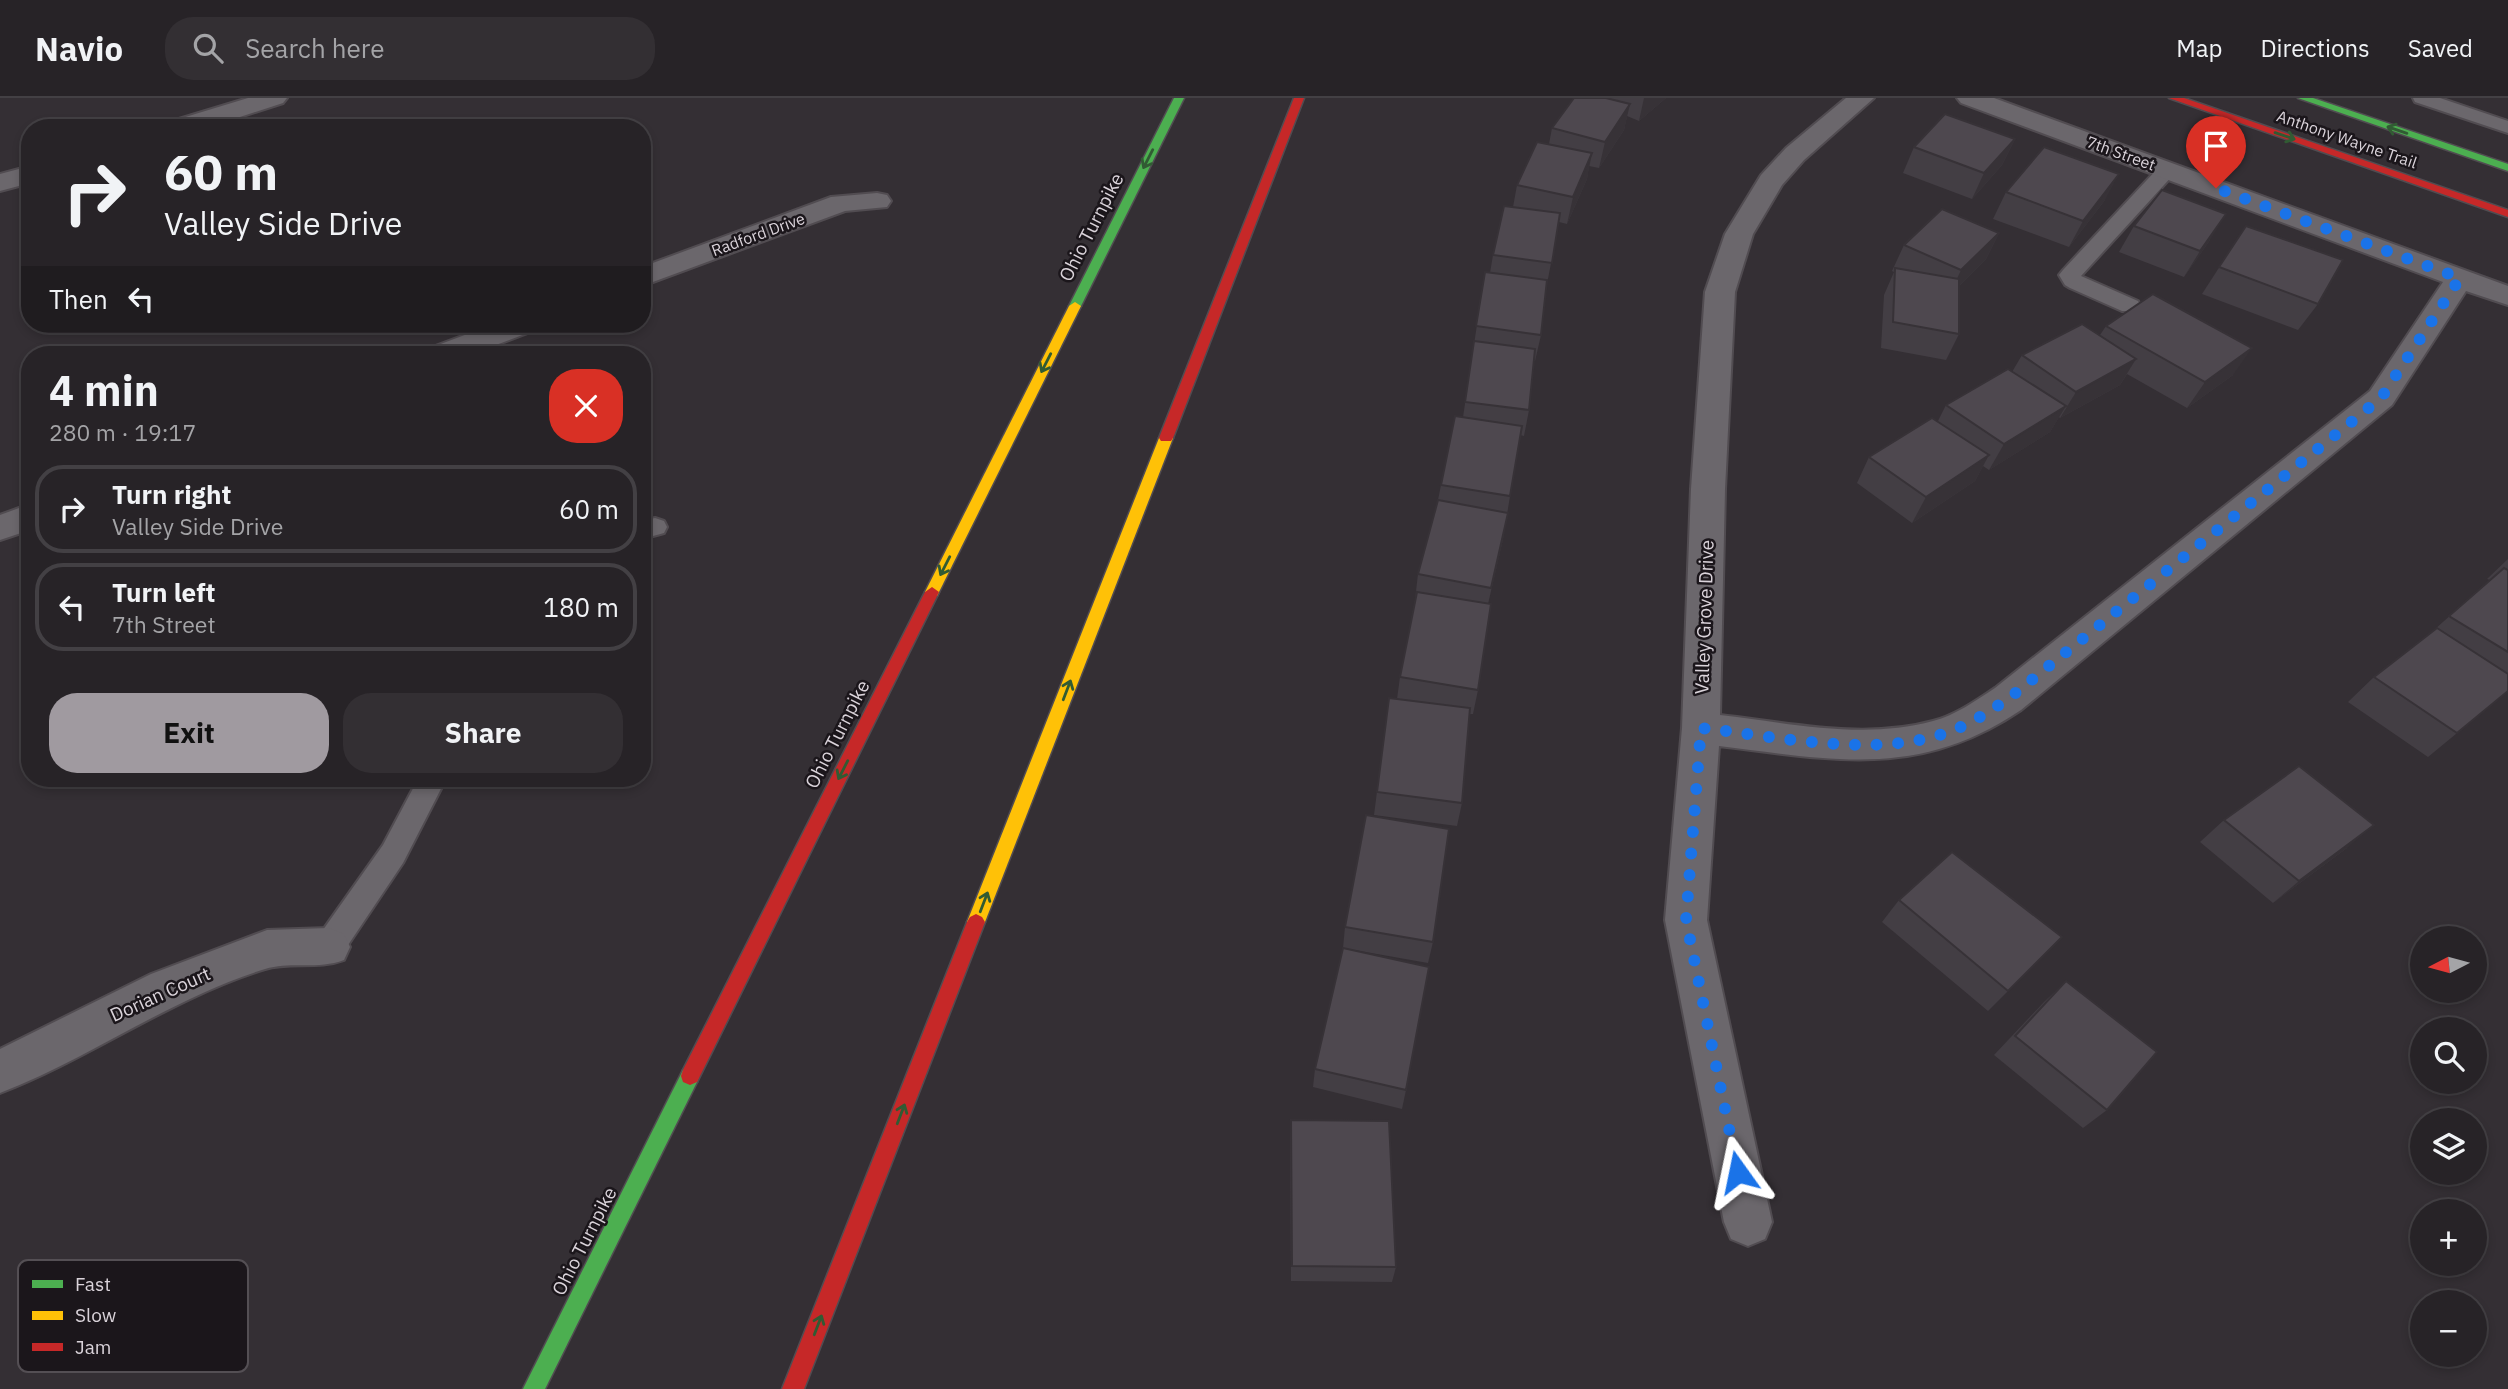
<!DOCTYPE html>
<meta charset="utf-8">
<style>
:root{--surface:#272327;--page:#332f33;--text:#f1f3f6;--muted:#a4a4a7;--line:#434044;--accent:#a09aa0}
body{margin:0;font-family:"IBM Plex Sans",sans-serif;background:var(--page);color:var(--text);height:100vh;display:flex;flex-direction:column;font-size:26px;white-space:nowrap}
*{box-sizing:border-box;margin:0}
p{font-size:23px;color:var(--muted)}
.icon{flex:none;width:38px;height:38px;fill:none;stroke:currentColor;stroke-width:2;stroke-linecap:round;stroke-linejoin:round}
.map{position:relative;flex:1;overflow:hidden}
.details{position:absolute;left:21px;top:248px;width:630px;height:441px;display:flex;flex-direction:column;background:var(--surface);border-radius:28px;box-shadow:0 4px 10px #0003,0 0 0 2px var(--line)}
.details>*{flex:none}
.banner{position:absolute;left:21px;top:21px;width:630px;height:214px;border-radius:28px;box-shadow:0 4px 10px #0003,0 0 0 2px var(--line);background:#272327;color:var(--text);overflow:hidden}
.needle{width:46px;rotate:264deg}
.fabs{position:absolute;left:2410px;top:828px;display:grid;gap:14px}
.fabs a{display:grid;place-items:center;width:77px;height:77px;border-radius:50%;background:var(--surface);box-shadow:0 4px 10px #0003,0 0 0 2px var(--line);font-size:35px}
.pin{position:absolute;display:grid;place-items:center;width:60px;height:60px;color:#fff;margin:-72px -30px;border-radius:50% 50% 50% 0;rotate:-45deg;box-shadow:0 0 7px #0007}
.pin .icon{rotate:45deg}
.me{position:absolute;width:77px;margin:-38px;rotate:348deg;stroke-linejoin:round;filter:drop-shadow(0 0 5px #0008)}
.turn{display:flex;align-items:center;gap:24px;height:147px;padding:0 28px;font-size:32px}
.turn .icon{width:91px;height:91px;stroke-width:2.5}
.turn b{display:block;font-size:49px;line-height:60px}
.then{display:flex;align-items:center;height:66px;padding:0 28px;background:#0003;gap:14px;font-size:26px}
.round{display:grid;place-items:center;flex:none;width:74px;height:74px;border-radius:28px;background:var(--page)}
.head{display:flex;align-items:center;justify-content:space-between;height:119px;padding:0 28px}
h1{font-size:42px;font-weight:700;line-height:52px}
.action{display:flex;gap:14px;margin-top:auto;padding:14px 28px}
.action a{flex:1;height:80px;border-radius:28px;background:var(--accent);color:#111;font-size:28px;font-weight:700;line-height:80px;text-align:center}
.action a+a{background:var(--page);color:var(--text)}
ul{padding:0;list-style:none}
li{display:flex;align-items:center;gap:21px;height:88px;margin:0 14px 10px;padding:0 14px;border:4px solid var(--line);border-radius:28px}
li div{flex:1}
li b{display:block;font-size:26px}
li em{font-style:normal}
header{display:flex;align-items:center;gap:42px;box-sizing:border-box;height:98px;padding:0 35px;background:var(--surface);border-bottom:2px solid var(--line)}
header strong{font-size:33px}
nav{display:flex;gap:38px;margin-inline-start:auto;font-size:24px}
.search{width:490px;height:63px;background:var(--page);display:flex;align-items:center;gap:18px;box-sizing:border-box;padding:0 24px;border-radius:28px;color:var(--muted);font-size:26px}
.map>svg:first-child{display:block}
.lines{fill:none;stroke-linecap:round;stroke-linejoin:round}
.lane-casing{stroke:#514c51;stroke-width:4}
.street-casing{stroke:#514c51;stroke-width:4}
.fast-casing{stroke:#514c51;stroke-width:3}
.slow-casing{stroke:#514c51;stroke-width:3}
.jam-casing{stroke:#514c51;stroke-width:3}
.lane{fill:#6b676c;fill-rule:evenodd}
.street{fill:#6b676c;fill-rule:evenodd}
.fast{fill:#4caf50;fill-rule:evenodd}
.slow{fill:#ffc107;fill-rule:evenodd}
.jam{fill:#c62828;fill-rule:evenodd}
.wall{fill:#433e44}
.shaded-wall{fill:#373237}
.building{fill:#4e484f;stroke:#373237;stroke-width:2}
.oneway{stroke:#315b33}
.route{stroke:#1a73e8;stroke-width:12;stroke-dasharray:0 21.6}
.labels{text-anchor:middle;stroke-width:5;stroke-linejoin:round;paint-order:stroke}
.far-street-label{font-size:16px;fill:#dad3da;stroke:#1b161b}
.street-label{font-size:19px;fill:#dad3da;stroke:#1b161b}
.key{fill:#1b161b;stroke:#544f54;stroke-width:2}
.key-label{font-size:19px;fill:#dad3da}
</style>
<header>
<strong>Navio</strong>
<div class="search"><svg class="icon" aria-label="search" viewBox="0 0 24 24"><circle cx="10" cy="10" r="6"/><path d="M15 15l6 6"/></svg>Search here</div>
<nav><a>Map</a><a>Directions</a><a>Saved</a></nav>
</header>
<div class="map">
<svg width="2508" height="1291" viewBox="0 0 2508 1291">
<rect width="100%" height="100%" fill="#342f34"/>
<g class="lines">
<g class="lane-casing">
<g id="lane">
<path d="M2413,0H2440L2508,23V35L2415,4Z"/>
<path d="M2167,66L2174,68L2177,72L2174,76L2081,178L2138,203L2141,208L2138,213H2122L2070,190L2065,187L2059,177L2063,172L2160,68Z"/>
<path d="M655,420L664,423L667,429L664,435L642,441V423Z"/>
<path d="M418,681H446L403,765L340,859L329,863L318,859L314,849L318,839L383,747Z"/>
</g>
</g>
<g class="street-casing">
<g id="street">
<path d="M248,0H287L283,5L206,30H165L169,24Z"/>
<path d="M1846,0H1874L1804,62L1782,87L1753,136L1735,194L1725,391L1720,617C1790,625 1864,642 1933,623C1956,617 1975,603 1995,590L2370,293L2443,184L1961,5L1957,0H1994L2508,188V207L2466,193L2392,307L2021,612C1919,681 1834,662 1719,648L1707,822L1772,1124L1765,1141L1748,1148L1731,1141L1724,1124L1665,822L1682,630L1691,391L1705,194L1725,136L1761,77L1786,50Z"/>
<path d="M30,68V85L0,93V76Z"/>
<path d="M877,95L887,97L891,103L887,109L845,113L642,188V169L831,99Z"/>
<path d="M494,226H537L533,233L469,257H426L430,250Z"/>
<path d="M30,406V432L0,442V417Z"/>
<path d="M329,830L344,836L350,849L344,862C318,872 291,863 265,871C171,900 91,960 0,995V951L151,876L267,832Z"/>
</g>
</g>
<g class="fast-casing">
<g id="fast">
<path d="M1174,0H1184L1081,208L1079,211H1071L1069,208Z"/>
<path d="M2298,0H2313L2508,66V73Z"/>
<path d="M690,969L697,972L699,978L697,984L545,1291H523L683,972Z"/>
</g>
</g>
<g class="slow-casing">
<g id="slow">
<path d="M1075,204L1081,208L939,494L937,498H927L925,494L1069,208Z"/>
<path d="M1166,336L1173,340L985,824L982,829L976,832L970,829L967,824L1159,340Z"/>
</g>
</g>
<g class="jam-casing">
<g id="jam">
<path d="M1294,0H1304L1173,340L1171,343H1161L1159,340Z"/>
<path d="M2169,0H2184L2508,112V119Z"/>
<path d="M932,489L939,494L697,984L690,987L683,984L681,978L683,972L925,494Z"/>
<path d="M976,816L982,819L985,824L804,1291H782L967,824L970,819Z"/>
</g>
</g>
<use href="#lane" class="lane"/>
<use href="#street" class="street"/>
<use href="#fast" class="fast"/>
<use href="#slow" class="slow"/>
<use href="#jam" class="jam"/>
</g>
<g class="wall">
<path d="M1574,0H1666L1639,23L1627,18L1624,32L1599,70L1589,68L1587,81L1567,126L1559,124L1546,191L1541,237L1535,263H1534L1529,312L1524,338L1520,337L1503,441L1488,506L1478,592L1473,616H1470L1462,705L1457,728L1374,717L1389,600L1397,601L1400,579L1415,502L1418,476L1438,402L1441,387L1463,319L1485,174L1490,175L1493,157L1513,109L1517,87L1549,46L1552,30Z"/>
<path d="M2015,41L2002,67L1972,101L1903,75L1914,49Z"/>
<path d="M2006,94L2105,102L2069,149L1993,121Z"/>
<path d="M2134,128L2210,142L2184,179L2119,154Z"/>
<path d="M2246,128L2318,206L2298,232L2202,196Z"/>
<path d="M1999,135L1986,161L1959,188V236L1946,262L1881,250L1884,197L1894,174L1892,173L1904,147Z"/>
<path d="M2106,228L2233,277L2187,310L2127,276L2120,287L2060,320L2059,319L2050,334L1989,372L1983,368L1975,383L1912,425L1857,385L1869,359L1938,323L1946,307L2012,274L2022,257L2100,237Z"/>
<path d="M2508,461V593L2428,659L2348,604L2374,579L2434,532L2490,482L2487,481Z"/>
<path d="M2224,722L2347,750L2273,805L2200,744Z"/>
<path d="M1899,802L2062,839L1988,913L1882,824Z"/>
<path d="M1345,829L1433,844L1428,865L1343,850Z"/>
<path d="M2066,883L2107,1012L2083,1030L1994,957L2044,904Z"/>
<path d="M1315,971L1406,992L1402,1011L1313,989Z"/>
<path d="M1291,1022L1396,1169L1392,1184L1291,1183L1290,1040Z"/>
</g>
<g class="shaded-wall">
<path d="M1644,0H1666L1639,23Z"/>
<path d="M1630,6L1624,32L1599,70L1605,44Z"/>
<path d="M2015,41L2002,67L1972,101L1984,75Z"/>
<path d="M1592,55L1587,81L1567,126L1573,99Z"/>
<path d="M2119,76L2105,102L2069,149L2083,123Z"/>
<path d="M2226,116L2210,142L2184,179L2200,153Z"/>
<path d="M1999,135L1986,161L1949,198L1961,172Z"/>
<path d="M2252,250L2233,277L2187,310L2205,284Z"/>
<path d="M2136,261L2120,287L2060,320L2076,294Z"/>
<path d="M2066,308L2050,334L1989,372L2004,346Z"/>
<path d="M1989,357L1975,383L1912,425L1926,399Z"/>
<path d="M2374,727L2347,750L2273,805L2299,783Z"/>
</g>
<g class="building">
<path d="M1574,0H1606L1630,6L1605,44L1552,30Z"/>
<path d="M1945,16L2015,41L1984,75L1914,49Z"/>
<path d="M1537,44L1592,55L1573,99L1517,87Z"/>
<path d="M2044,49L2119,76L2083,123L2006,94Z"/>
<path d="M2162,92L2226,116L2200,153L2134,128Z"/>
<path d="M1504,108L1560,115L1552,165L1493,157Z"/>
<path d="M1942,111L1999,135L1961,172L1904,147Z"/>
<path d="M2246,128L2343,162L2318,206L2219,169Z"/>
<path d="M1895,170L1959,181V236L1893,224Z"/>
<path d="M1485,174L1547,182L1541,237L1476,228Z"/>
<path d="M2153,196L2252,250L2205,284L2106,228Z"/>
<path d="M2082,226L2136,261L2076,294L2022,257Z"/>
<path d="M1474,243L1535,251L1529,312L1465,304Z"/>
<path d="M2008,271L2066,308L2004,346L1946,307Z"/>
<path d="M1455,318L1522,328L1510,398L1441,387Z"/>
<path d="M1932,320L1989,357L1926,399L1869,359Z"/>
<path d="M1438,402L1508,415L1491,490L1418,476Z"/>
<path d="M2504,470L2508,472V554L2449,518Z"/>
<path d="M1417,494L1491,506L1478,592L1400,579Z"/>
<path d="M2437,530L2508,576V593L2457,635L2374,579Z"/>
<path d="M1389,600L1470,610L1462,705L1377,694Z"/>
<path d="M2299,668L2374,727L2299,783L2224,722Z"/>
<path d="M1366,717L1449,731L1433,844L1345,829Z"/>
<path d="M1952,754L2062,839L2008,893L1899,802Z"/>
<path d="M1343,850L1429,869L1406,992L1315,971Z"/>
<path d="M2066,883L2157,954L2107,1012L2015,938Z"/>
<path d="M1291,1022L1389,1023L1396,1169L1292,1168Z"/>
</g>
<defs><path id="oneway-shaft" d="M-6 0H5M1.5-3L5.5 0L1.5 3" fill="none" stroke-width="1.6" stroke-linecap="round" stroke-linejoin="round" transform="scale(1.75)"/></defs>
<g class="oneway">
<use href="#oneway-shaft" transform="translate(2397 32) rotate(-161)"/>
<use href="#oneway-shaft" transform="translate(2285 38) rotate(19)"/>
<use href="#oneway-shaft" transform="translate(1148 61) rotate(117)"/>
<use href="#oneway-shaft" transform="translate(1046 265) rotate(117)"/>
<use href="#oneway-shaft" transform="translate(945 468) rotate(117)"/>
<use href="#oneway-shaft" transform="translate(1067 592) rotate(-69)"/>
<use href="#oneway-shaft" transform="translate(843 672) rotate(117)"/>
<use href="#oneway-shaft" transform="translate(984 804) rotate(-69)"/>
<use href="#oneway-shaft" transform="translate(901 1016) rotate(-69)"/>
<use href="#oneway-shaft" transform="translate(818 1227) rotate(-69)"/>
</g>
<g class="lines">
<path class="route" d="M1738,1074L1686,822L1701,630C1785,639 1893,666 1971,624C1984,617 1996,609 2008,601L2381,300L2460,180L2216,90"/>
</g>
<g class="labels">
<g class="far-street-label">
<text transform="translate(2347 41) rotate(19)" y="6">Anthony Wayne Trail</text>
<text transform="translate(2121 55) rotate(20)" y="6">7th Street</text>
<text transform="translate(758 136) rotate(-20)" y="6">Radford Drive</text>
</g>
<g class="street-label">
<text transform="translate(1091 129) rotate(-63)" y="7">Ohio Turnpike</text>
<text transform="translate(1704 519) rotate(-88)" y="7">Valley Grove Drive</text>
<text transform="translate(837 636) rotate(-63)" y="7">Ohio Turnpike</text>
<text transform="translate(160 896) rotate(-24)" y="7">Dorian Court</text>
<text transform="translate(584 1143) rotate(-63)" y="7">Ohio Turnpike</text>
</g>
</g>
<rect x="18" y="1162" width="230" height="112" rx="10" class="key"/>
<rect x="32" y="1182" width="31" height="8" fill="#4caf50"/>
<rect x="32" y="1213" width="31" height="9" fill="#ffc107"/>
<rect x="32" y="1245" width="31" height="8" fill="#c62828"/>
<g class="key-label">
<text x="75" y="1193">Fast</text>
<text x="75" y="1224">Slow</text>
<text x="75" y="1256">Jam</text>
</g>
</svg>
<div class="fabs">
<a><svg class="needle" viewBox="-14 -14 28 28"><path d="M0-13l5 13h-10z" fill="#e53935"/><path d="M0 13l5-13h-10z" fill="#a4a4a7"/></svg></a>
<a><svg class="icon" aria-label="search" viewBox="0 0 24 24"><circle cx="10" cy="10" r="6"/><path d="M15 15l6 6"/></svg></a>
<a><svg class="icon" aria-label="layers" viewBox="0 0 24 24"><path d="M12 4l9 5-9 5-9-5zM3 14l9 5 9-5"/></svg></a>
<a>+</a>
<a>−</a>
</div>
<div class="pin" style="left:2216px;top:90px;background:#d93025"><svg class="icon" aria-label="arrive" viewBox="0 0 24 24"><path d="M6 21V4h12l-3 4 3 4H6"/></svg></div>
<svg class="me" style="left:1738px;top:1074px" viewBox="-20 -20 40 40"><path d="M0-17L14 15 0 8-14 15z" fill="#1a73e8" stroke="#fff" stroke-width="4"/></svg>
<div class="banner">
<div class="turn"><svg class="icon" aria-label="right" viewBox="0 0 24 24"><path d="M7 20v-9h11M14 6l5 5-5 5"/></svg><div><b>60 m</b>Valley Side Drive</div></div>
<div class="then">Then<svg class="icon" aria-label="left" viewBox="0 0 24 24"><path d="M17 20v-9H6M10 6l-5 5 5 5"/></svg></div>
</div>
<section class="details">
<div class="head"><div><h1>4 min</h1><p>280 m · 19:17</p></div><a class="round" style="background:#d93025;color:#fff"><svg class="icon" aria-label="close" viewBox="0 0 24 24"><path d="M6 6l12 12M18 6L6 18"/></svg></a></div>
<ul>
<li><svg class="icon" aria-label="right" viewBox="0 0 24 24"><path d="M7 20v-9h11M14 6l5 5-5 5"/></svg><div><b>Turn right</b><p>Valley Side Drive</p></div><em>60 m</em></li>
<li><svg class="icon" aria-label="left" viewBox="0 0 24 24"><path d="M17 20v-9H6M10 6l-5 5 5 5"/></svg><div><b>Turn left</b><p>7th Street</p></div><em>180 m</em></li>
</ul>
<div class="action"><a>Exit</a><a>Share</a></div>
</section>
</div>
